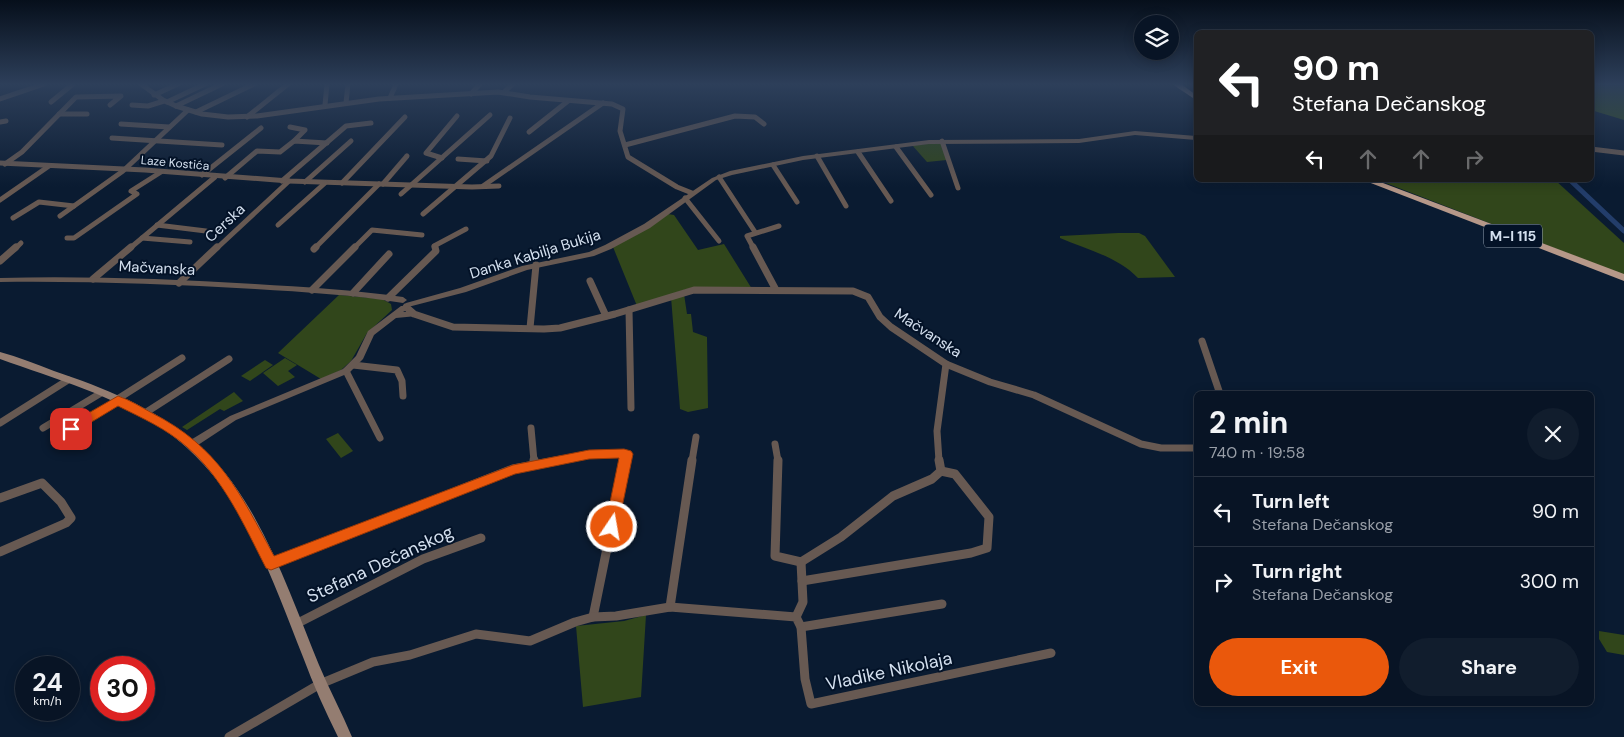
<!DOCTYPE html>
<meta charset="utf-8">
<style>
:root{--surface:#081425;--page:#111d2d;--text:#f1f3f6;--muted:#989ea7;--line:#293342;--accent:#ea580c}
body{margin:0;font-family:"DM Sans",sans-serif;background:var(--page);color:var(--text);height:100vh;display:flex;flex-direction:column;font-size:19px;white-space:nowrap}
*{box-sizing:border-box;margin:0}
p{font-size:16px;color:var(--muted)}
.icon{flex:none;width:28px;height:28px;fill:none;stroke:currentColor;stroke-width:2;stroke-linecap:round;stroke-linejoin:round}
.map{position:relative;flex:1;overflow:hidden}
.details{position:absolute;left:1194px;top:391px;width:400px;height:315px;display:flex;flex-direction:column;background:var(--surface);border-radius:8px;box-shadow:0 2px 12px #0003,0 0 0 1px var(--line)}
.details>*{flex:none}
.banner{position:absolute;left:1194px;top:30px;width:400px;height:152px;border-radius:8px;box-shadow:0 2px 12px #0003,0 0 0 1px var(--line);background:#202124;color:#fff;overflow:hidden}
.buttons{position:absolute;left:1134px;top:15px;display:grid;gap:10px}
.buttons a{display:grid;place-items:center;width:45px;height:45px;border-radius:50%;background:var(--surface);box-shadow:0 2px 12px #0003,0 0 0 1px var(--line);font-size:25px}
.speed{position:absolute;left:15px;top:656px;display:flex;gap:10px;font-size:25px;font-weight:700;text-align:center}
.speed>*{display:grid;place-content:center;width:65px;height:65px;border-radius:50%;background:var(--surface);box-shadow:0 2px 12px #0003,0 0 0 1px var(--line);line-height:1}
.speed small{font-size:12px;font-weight:400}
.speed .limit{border:8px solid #d22;background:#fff;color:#111}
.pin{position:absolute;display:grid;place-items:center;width:42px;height:42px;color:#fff;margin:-21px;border-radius:10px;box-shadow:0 2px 8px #0006}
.me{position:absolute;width:55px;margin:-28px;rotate:12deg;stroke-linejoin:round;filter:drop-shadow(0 0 4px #0008)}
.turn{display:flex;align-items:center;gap:18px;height:105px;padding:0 15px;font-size:22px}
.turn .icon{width:65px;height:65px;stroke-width:2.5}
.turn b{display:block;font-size:35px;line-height:42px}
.lanes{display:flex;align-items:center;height:48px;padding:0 15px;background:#0003;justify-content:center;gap:25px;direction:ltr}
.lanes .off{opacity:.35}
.round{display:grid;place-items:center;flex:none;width:52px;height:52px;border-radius:26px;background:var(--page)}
.summary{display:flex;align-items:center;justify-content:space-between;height:85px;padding:0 15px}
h1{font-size:30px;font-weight:700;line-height:38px}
.action{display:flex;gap:10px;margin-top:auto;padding:10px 15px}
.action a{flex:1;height:58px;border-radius:30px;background:var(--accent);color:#fff;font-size:20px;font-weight:700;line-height:58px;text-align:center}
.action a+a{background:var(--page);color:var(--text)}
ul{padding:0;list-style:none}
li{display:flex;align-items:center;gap:15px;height:70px;padding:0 15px;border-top:1px solid var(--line)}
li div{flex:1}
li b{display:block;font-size:19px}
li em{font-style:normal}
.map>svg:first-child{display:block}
.green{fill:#31461b}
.forest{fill:#37511d}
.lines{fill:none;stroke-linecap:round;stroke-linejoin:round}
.canal{stroke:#233d6a;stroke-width:5}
.minor-far2{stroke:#675952;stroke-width:5}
.minor-far1{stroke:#675952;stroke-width:7}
.minor{stroke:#675952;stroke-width:9}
.tertiary{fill:#675952;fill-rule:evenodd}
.secondary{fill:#947d71;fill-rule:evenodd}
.primary{fill:#b69889;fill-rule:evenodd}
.route{fill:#ea580c;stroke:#983908}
.labels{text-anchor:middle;stroke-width:4;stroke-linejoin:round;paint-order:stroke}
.far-street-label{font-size:12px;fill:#d4e0ef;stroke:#031227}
.shield{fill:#031227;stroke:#95a2b3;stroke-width:1}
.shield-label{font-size:14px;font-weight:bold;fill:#d4e0ef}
.street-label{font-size:15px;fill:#d4e0ef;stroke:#031227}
.near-street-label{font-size:18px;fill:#d4e0ef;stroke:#031227}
</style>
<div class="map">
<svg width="1624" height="737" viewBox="0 0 1624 737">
<rect width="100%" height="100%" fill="#0a1b31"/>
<g class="green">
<path d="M941,143L947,160L927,162L912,145Z"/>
<path d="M1378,180H1555L1624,243V275Z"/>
<path d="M668,214L674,215L698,250L724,244L752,289H687L637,306L613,247Z"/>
<path d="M1118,233H1139L1145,236L1175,277L1138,278C1118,257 1086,249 1060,238V236Z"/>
<path d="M684,294L687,314H691L693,332L707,337L708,408L688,412L680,409L671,297Z"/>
<path d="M339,295L382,299L391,304L392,310L367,333L351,361L341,370L321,379L278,353Z"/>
<path d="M285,358L297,365L288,371L295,377L278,386L263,373Z"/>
<path d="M265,360L273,365L250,381L241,376Z"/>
<path d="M234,392L243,401L224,411L220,409L187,430L182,427Z"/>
<path d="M338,433L353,451L341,458L326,439Z"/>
<path d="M646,615L641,697L583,707L576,626L624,621Z"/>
<path d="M1599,631L1624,635V655L1607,652L1599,639Z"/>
</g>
<path class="forest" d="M1591,84H1624V120L1591,110Z"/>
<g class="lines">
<path class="canal" d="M1570,180L1624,231"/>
<g class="minor-far2">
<path d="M141,84L163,100L176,106L202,114L228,117L257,116L379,99L498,92L530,97L612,104L623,109L620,131L628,157L677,187L692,193"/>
<path d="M504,92L513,84"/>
<path d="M471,94L480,84"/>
<path d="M154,95L178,84"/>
<path d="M390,98L396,84"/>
<path d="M0,99L44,84"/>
<path d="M51,102L73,84"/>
<path d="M167,102L205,84"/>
<path d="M346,103L348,84"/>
<path d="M132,105L148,106L164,101"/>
<path d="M325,105L327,84"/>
<path d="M176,106L222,84"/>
<path d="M196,112L254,84"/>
<path d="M59,114H87"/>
<path d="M247,117L288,84"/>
<path d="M0,122L6,121"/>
<path d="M121,124L169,127"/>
<path d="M290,127L305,130L294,141"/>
<path d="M529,132L568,101"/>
<path d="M112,138L222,145"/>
<path d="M942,141L958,188"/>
<path d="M625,145L735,116L755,117L764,124"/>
<path d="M896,147L931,195"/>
<path d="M1591,149L1624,153"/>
<path d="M858,152L891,201"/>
<path d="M817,156L846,206"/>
<path d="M442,158L426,153L457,116"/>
<path d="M458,159L487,161"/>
<path d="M0,163L145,170L289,181L472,187L499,186"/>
<path d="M5,164L22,152L76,97L121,96L110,105"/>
<path d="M773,165L797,202"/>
<path d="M202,175L261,128"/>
<path d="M719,177L755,232"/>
<path d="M225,178L257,151L280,152L294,141L327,143"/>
<path d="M282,181L346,126L371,123"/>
<path d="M305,182L351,141"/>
<path d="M342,183L405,117"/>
<path d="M383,184L407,156"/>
<path d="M483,186L603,103"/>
<path d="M401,194L490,115"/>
<path d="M685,198L719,241"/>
<path d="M0,200L49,166"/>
<path d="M423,214L491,156L510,118"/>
<path d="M60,216L123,171L188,110"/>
<path d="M13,218L39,202L74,206"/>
<path d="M157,225L206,231"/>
<path d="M278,225L325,183"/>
<path d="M67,238H74L137,194L131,191L161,172"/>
<path d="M142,238L190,242"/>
<path d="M15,249L21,243"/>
<path d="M129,249L215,177"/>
<path d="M216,249L289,181"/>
<path d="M314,249L379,184"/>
<path d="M353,249L372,230L422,235"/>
<path d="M435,249L434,246L466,229"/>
<path d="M754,249L747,236L779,226"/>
</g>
<g class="minor-far1">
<path d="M753,247L776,290"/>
<path d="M314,249L316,247"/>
<path d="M0,261L16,247"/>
<path d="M93,279L131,247"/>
<path d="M590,281L606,316"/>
<path d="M179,283L217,247"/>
<path d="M312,290L355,247"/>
<path d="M353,293L389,254"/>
<path d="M388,298L436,251L435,247"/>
<path d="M406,307L414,314L453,327L544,329L560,328L615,314L694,290L853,291L868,297L880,317L891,327L946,364L990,382L1034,395L1141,444L1161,448H1196"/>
<path d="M629,310L631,408"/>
<path d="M530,328L536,265"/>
<path d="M1202,341L1220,394"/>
<path d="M353,365L397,370L402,381L403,396"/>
<path d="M346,371L380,438"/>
<path d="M116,400L182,358"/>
<path d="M145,413L229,359"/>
<path d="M0,423L68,380"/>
<path d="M43,428L101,393"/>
<path d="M531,428L534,461"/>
<path d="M55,439L118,401"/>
<path d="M775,444L778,461"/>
<path d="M554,461L589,455L624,453L626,454L625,461"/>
<path d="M692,461L696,437"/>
<path d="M939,461L937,431L946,364"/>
</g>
<g class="minor">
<path d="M534,460V465"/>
<path d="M778,460L775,556L801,562L841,537L893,496L932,479L941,471L939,460"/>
<path d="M0,498L42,483L61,502L71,518L66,523L0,552"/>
<path d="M271,564L513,469L561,460"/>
<path d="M802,581L971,553L987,548L989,517L955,474L941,471"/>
<path d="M670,607L692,460"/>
<path d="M593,617L625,460"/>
<path d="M796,617L803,602L801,562"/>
<path d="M296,624L423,559L481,538"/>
<path d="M801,627L942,604"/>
<path d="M229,737L320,684L373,662L410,655L476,634L530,641L575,622L593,617L616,616L670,607L796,617L801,627L805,679L811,704L1051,653"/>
</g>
<g class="tertiary">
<path d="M1135,131L1196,136V140L1135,135L1079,143L929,144L803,160L732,175L716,180L650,228L611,249L594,256L527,270L466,292L408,307L407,310L403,312H417L418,314L417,316L396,318L374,335L363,359L349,373L236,420L195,447H189L187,444L189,441L230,416L343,369L356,356L368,331L401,306H406V303L460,288L522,266L589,252L605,245L644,224L712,178L730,171L803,156L929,140L1079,139Z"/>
<path d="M0,278C85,276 170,279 255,284C305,287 354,290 403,297L407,300L403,303C354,295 305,292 255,289C170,284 85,281 0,282Z"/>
</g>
<path class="secondary" d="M0,352C18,357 36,364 54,371C104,388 153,407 195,442C257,493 289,592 319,665C329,689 342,713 352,737H338C325,711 313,684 303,657C270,574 240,481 163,429C114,395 55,379 0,359Z"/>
<g class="primary">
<path d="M1172,84H1181L1196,95V100Z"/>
<path d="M1363,180H1375L1624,274V281Z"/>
</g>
</g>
<linearGradient id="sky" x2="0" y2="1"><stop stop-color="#060f1b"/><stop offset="0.45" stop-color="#2d3f5a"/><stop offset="1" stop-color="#2d3f5a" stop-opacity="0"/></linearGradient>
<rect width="1624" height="187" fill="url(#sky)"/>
<path class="route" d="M118,396C130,400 141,407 152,413C219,447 240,493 274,556L513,465L589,450L624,449L631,451L633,454L618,527L616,531L612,532L607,531L605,527L619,458L589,459L515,474L271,570L266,568C244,525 224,479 187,447C167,429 142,418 118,406L75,432H66L65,429L66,426Z"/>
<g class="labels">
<g class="far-street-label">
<text transform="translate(175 163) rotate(5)" y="4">Laze Kostića</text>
</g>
<rect class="shield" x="1484" y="224.5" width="58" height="23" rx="4"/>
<g class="shield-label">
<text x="1513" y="241">M-I 115</text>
</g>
<g class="street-label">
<text transform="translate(225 223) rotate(-43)" y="5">Cerska</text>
<text transform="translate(535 254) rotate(-17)" y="5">Danka Kabilja Bukija</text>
<text transform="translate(157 268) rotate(3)" y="5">Mačvanska</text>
<text transform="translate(928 333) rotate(33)" y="5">Mačvanska</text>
</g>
<g class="near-street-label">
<text transform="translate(380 564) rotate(-25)" y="6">Stefana Dečanskog</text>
<text transform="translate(889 671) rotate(-12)" y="6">Vladike Nikolaja</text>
</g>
</g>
</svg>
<div class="buttons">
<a><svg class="icon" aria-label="layers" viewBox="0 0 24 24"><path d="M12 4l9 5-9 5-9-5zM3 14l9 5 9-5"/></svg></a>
</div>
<div class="speed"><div>24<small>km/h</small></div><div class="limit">30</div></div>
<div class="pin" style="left:71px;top:429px;background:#d93025"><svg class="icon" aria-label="arrive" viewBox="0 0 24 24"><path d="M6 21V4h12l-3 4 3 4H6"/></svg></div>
<svg class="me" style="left:612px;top:527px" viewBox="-20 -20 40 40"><circle r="17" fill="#ea580c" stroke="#fff" stroke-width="3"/><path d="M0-11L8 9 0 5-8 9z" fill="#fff"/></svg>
<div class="banner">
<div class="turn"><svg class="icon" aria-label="left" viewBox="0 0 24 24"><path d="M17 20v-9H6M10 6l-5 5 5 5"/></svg><div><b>90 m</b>Stefana Dečanskog</div></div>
<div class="lanes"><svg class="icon" aria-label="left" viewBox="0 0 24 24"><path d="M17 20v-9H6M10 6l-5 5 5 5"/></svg><svg class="icon off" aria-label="ahead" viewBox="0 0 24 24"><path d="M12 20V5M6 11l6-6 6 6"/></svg><svg class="icon off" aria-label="ahead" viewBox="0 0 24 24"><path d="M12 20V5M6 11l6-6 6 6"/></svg><svg class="icon off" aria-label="right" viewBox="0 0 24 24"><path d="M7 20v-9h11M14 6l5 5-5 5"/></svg></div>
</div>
<section class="details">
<div class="summary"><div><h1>2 min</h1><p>740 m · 19:58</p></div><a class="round"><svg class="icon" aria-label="close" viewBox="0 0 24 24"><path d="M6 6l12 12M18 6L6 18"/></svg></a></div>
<ul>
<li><svg class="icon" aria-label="left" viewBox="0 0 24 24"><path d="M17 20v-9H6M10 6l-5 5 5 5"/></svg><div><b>Turn left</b><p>Stefana Dečanskog</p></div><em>90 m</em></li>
<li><svg class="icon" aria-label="right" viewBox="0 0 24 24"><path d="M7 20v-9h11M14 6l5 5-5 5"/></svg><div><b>Turn right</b><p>Stefana Dečanskog</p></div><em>300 m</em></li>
</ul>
<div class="action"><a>Exit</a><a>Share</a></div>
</section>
</div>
